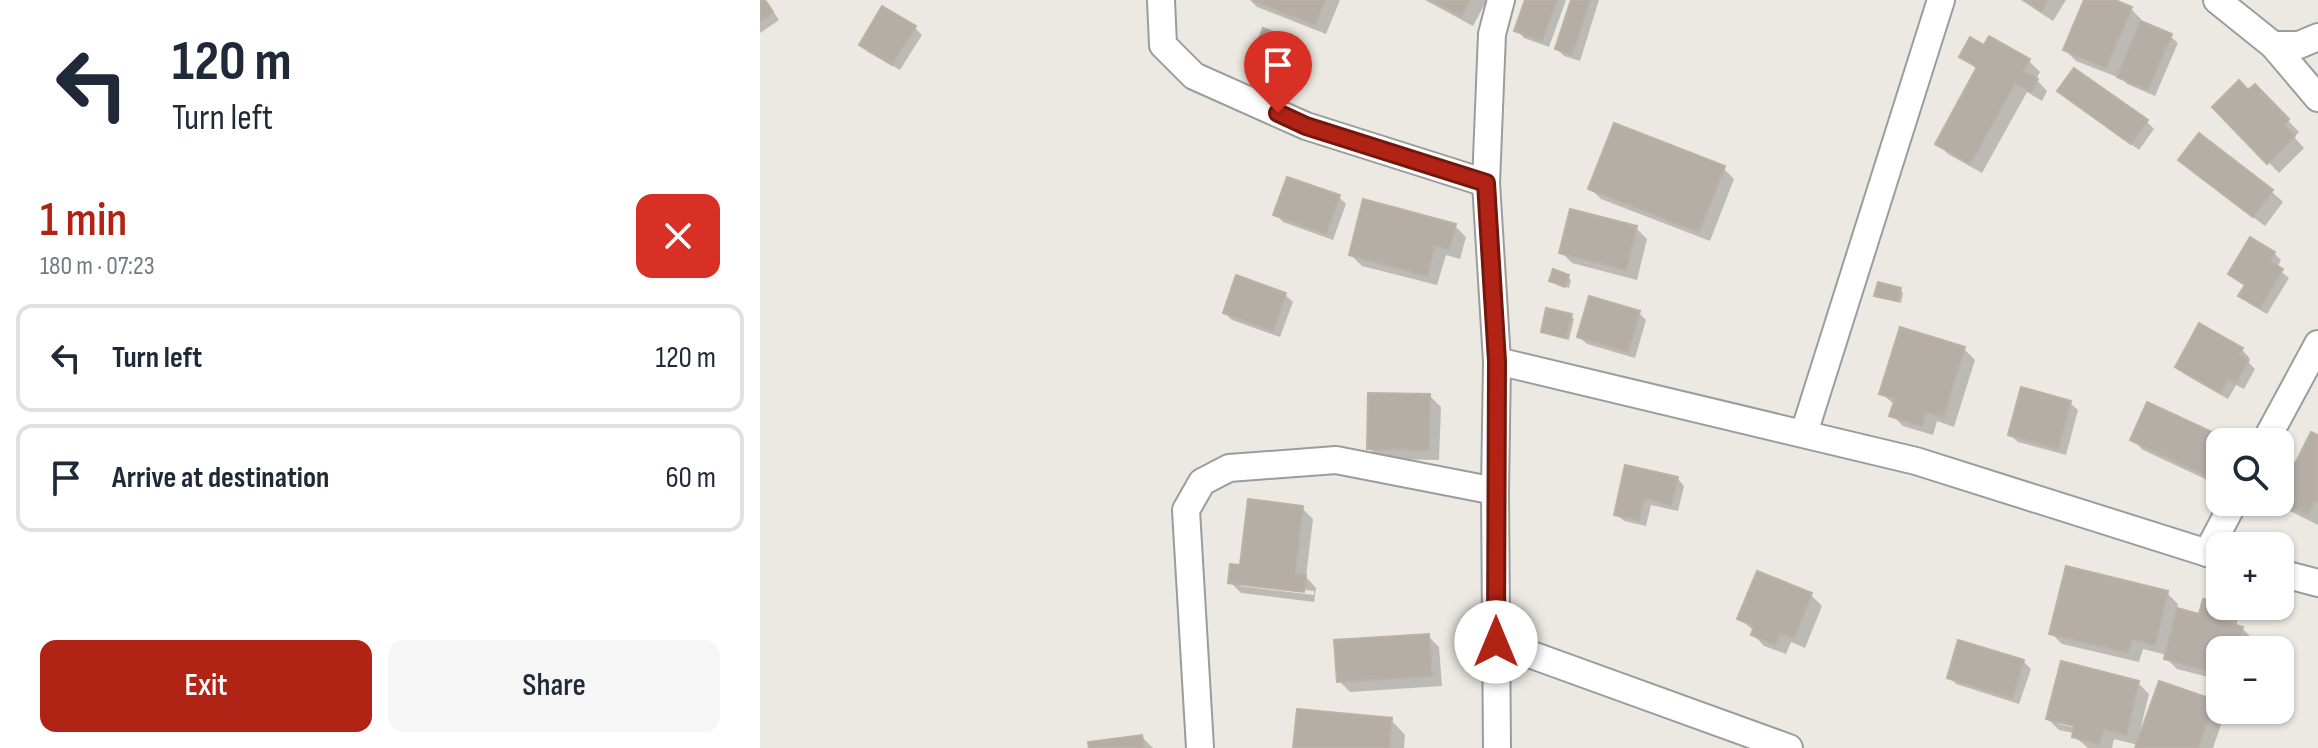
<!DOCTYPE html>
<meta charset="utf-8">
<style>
:root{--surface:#fff;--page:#f6f6f7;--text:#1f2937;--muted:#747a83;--line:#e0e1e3;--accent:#b12314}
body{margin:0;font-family:"Sofia Sans Condensed",sans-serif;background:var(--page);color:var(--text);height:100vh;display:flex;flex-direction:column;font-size:30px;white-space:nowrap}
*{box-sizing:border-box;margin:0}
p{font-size:26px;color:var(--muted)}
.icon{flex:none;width:44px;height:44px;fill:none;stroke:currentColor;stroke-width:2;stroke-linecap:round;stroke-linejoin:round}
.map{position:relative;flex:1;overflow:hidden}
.sheet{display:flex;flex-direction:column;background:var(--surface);width:760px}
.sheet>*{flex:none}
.hud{background:#fff;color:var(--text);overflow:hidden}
.fabs{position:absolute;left:1446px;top:428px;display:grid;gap:16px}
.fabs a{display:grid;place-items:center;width:88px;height:88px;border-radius:16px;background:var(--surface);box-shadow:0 2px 6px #0004;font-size:40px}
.pin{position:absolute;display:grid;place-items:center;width:68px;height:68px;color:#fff;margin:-82px -34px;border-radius:50% 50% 50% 0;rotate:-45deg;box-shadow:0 0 8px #0007}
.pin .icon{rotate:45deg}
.me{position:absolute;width:88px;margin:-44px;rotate:0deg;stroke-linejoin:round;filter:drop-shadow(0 0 6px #0008)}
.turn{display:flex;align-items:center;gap:28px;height:168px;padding:0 40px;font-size:36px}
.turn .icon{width:104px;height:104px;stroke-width:2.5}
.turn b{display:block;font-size:56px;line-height:68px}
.round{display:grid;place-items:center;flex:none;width:84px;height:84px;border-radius:16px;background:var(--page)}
.overview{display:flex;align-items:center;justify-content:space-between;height:136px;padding:0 40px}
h1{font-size:48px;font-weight:600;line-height:60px;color:var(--accent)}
.primary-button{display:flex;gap:16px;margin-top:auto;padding:16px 40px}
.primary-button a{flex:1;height:92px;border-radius:16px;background:var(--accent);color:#fff;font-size:32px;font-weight:600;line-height:92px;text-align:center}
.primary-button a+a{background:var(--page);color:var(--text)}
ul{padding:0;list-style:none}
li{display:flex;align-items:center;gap:24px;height:108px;margin:0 16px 12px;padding:0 24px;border:4px solid var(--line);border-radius:16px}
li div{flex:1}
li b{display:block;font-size:30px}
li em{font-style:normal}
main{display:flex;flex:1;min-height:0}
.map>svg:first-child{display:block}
.shadow{fill:#0003;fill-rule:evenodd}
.building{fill:#b4aea7;stroke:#bbb1a5;stroke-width:2}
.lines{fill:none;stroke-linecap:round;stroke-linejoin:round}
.street-casing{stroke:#9c9c9c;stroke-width:30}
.street{stroke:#fff;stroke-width:26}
.route-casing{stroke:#73170d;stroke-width:20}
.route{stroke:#b12314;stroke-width:14}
</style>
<main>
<section class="sheet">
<div class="hud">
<div class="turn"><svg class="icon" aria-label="left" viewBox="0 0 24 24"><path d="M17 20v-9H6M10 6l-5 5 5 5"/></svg><div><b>120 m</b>Turn left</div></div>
</div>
<div class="overview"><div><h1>1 min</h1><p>180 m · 07:23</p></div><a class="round" style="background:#d93025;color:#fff"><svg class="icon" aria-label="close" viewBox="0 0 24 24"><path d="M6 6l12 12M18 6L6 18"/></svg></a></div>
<ul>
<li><svg class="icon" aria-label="left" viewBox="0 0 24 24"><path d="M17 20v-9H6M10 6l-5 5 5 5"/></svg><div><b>Turn left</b></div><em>120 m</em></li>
<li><svg class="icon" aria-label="arrive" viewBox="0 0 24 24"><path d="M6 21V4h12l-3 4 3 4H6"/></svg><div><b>Arrive at destination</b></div><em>60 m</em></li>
</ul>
<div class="primary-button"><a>Exit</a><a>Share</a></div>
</section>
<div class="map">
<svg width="1558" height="748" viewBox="0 0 1558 748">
<rect width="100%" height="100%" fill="#ebe9e1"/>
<g class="shadow">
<path d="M0,0H5L19,20L0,33Z"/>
<path d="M490,0H580L566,34L497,7Z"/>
<path d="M665,0H727L713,26Z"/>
<path d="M767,0H806L789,47L764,38L757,30Z"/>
<path d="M813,0H839L820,61L804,56L797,49Z"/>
<path d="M1261,0H1306L1293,21Z"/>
<path d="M1326,0H1350L1370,8L1381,19L1380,23L1410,36L1418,43L1395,96L1367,84L1358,75L1357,77L1316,61L1305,50Z"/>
<path d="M154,27L162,35L140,70L108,52L101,45Z"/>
<path d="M1230,39L1269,61L1280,72L1276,79L1287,91L1282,101L1267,92L1222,173L1188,154L1178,143L1218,70L1201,56L1225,47Z"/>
<path d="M534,42L542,49L525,92L495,80L488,73Z"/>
<path d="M1495,86L1539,132L1534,137L1544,148L1519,173L1454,107L1488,93Z"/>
<path d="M1300,91L1387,122L1394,129L1379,150Z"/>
<path d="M963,168L974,179L950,241L841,199L830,188Z"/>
<path d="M1432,171L1512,192L1523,202L1505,226Z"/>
<path d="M579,197L586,204L573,240L523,222L516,215Z"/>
<path d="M695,226L706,237L700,259L686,255L677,285L602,266L591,255Z"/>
<path d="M876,228L887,239L877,280L812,263L801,252Z"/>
<path d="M1514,253L1521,260L1517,268L1529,278L1507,314L1488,303L1481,295L1486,286L1470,274Z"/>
<path d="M808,277L811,280L809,288L792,281Z"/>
<path d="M1140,289L1143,293L1141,303L1120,298L1117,295Z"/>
<path d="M525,295L533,302L520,337L472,320L465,313Z"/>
<path d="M879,313L886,320L875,358L827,344L819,337Z"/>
<path d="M811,316L814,319L809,340L786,334L783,331Z"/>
<path d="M1204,349L1215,360L1194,427L1177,421L1173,435L1143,426L1132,415L1135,405L1121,393Z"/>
<path d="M1482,350L1489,357L1487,361L1495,369L1484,389L1476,385L1468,399L1424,374L1417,366Z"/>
<path d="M670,396L681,407L679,460L620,459L609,448Z"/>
<path d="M1310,403L1318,410L1306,455L1258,442L1250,435Z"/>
<path d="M1388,405L1467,442H1460V486L1383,450L1372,439Z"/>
<path d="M1558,438V525L1530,511L1520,501V497Z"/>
<path d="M917,478L924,486L918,511L891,505L886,526L864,521L856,514Z"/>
<path d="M542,508L553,519L546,577L556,588L554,602L481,593L470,582L481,568ZM480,582L554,591V595L480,586Z"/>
<path d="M1407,593L1418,604L1417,610L1440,616L1460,605L1467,607L1478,618L1476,627L1482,628L1493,639L1490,650H1460V680L1417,669L1406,658L1407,655L1383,649L1379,662L1302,644L1291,633Z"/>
<path d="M1051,595L1062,606L1045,648L1031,642L1026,654L1004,646L993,634L994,631L980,619Z"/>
<path d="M668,636L679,647L682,686L590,692L579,681Z"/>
<path d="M1263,661L1271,669L1259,704L1196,684L1189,677Z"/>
<path d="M1378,683L1389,694L1380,731H1383L1454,702L1465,713L1453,748H1377L1378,745L1354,739L1352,748H1328L1314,736V733L1299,730L1288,719ZM1299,720L1324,727V730L1299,724Z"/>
<path d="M631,720L645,735L644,748H535Z"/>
<path d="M382,737L393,748H331Z"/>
</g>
<g class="building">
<path d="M0,0H5L13,12L0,21Z"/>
<path d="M493,0H565L555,25Z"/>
<path d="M671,0H710L701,16Z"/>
<path d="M765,0H797L782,41L754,31Z"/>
<path d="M811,0H830L812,55L795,49Z"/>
<path d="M1264,0H1288L1281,11Z"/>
<path d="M1324,0H1355L1372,7L1346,68L1303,50Z"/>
<path d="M122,6L156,26L132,65L99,45Z"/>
<path d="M1381,21L1412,34L1388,90L1357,77Z"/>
<path d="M503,28L535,40L518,86L486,73Z"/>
<path d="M1229,36L1270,59L1263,71L1278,79L1271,92L1255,83L1210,164L1175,144L1217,67L1199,57L1210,37L1224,45Z"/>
<path d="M1314,68L1388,120L1371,144L1297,91Z"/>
<path d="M1479,80L1488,90L1495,84L1529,119L1524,125L1535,136L1507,164L1452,107Z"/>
<path d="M854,123L965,166L939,232L828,189Z"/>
<path d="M1439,133L1513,190L1493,217L1418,160Z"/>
<path d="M527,177L580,195L566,234L513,215Z"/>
<path d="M603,199L696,224L689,249L675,245L667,276L589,255Z"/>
<path d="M810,209L877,226L866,270L799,253Z"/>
<path d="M1490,237L1515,252L1510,261L1523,269L1500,308L1478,296L1485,285L1468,274Z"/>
<path d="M793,269L809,275L805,287L789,281Z"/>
<path d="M476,275L526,293L513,331L463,313Z"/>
<path d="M1118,282L1141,288L1138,301L1114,296Z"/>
<path d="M829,296L880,311L868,352L817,337Z"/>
<path d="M786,308L812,314L806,338L781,332Z"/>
<path d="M1439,323L1483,348L1479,355L1489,360L1476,383L1468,379L1460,393L1415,367Z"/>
<path d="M1140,327L1205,347L1183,417L1166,412L1162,426L1129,416L1135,399L1119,394Z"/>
<path d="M1261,387L1311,401L1298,449L1248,435Z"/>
<path d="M608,393L670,394L669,450L607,449Z"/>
<path d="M1387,402L1469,440L1460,442V459L1451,478L1370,440Z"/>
<path d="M1551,432L1558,435V502L1555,501L1547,515L1520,502V493Z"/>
<path d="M865,465L918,477L911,505L884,498L879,520L854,515Z"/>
<path d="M488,499L543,506L535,574L546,575L544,592L468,583L470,564L480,565Z"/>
<path d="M1306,566L1408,591L1395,645L1372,639L1368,653L1289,634Z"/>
<path d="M997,571L1052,593L1034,638L1020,633L1015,645L991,635L994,626L977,619Z"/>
<path d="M1443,599L1460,603V606H1468L1464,622L1483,627L1477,650H1460V673L1404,659L1417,608L1439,614Z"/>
<path d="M669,634L672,676L577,682L574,640Z"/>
<path d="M1198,640L1264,660L1252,698L1187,678Z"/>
<path d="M1301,661L1379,681L1366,735L1344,729L1339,744L1312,737L1314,726L1286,719Z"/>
<path d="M1399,681L1455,700L1438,748H1375Z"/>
<path d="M537,709L632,718L629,748H533Z"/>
<path d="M382,735L384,748H329L328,742Z"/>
</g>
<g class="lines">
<g class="street-casing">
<g id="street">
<path d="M401,0L403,45L434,76L546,126L726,183"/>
<path d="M1457,0L1513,45H1539L1558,37"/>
<path d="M1513,45L1558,98"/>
<path d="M737,361L1156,461L1460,557"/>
<path d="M1044,433L1181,0"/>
<path d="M1505,442L1558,344"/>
<path d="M1447,553L1474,502"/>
<path d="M1520,573L1558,583"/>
<path d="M736,642L1029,748"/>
<path d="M440,748L426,510L442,482L469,468L576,460L735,491"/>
<path d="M737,748L735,491L737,361L726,183L732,34L741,0"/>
</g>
</g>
<use href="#street" class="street"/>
</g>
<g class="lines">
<g class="route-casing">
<path id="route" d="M518,113L546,126L726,183L737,361L736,642"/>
</g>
<use href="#route" class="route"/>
</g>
</svg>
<div class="fabs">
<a><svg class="icon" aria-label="search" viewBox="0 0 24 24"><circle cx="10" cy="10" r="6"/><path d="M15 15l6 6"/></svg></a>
<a>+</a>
<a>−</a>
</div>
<div class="pin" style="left:518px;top:113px;background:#d93025"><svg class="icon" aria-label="arrive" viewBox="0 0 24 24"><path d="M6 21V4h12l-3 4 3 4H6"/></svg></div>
<svg class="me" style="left:736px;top:642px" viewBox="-20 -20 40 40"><circle r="19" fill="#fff"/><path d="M0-13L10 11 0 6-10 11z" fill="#b12314"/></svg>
</div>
</main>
